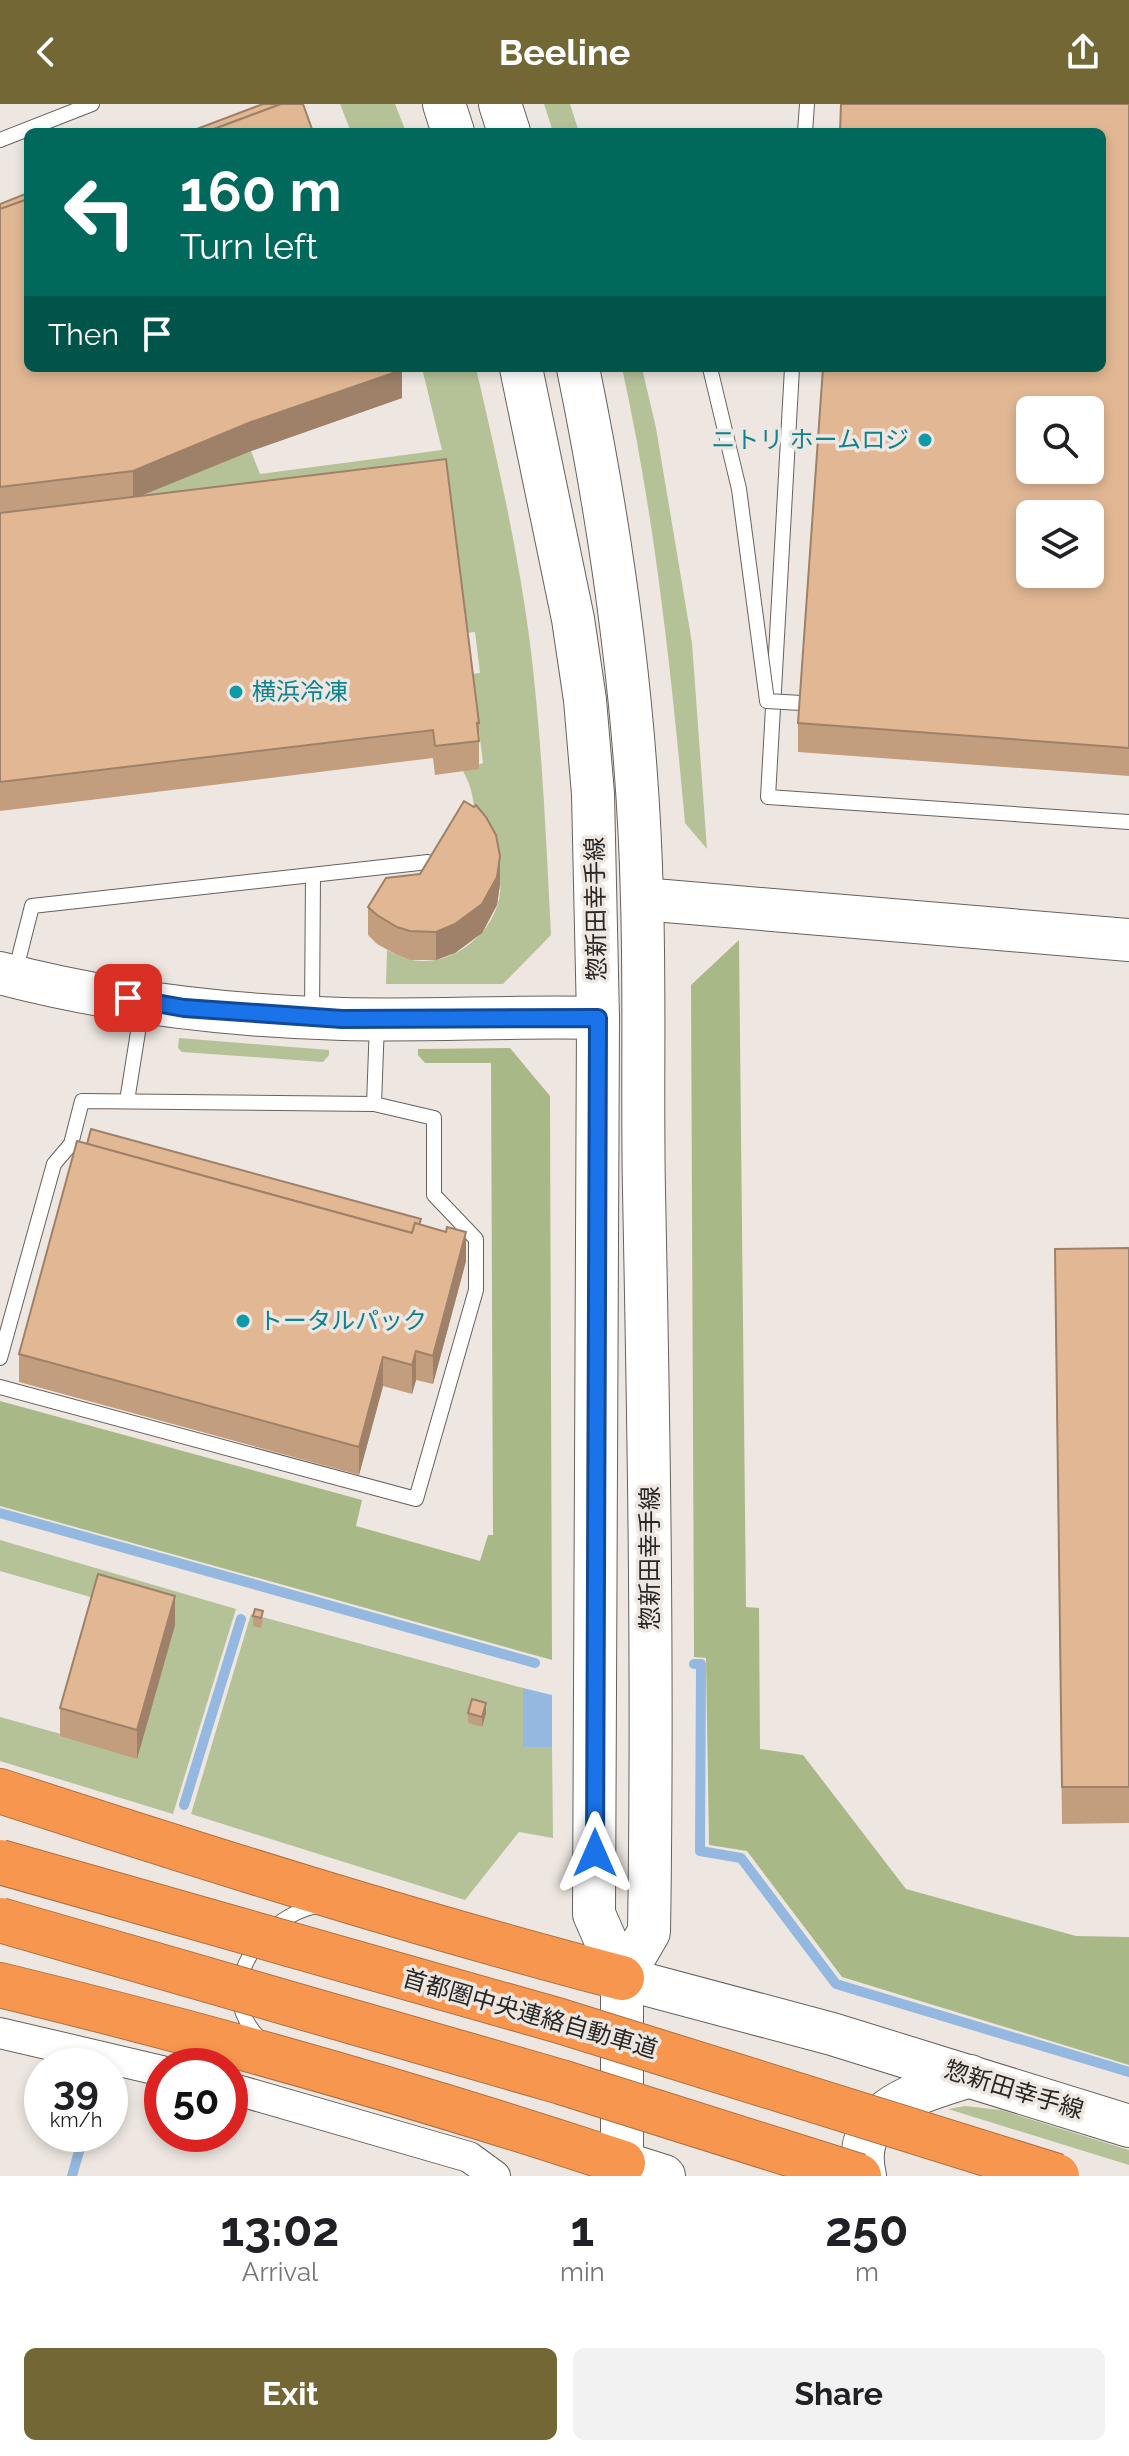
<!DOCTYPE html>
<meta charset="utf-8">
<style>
:root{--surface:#fff;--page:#f2f2f2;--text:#202124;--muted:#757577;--accent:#736835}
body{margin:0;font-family:Raleway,"Noto Sans JP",sans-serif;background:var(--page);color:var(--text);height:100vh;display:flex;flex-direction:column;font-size:30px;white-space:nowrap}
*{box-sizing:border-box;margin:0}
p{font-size:26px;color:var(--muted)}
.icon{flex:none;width:44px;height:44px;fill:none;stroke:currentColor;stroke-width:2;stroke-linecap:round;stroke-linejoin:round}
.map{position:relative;height:2072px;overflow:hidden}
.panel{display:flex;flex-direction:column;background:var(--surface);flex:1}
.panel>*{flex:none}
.top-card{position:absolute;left:24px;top:24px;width:1082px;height:244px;border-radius:12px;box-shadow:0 4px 12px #0003;background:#00695c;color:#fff;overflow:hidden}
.controls{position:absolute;left:1016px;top:292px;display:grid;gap:16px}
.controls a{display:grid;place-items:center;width:88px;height:88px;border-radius:12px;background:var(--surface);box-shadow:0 4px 12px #0003;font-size:40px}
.speed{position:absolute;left:24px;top:1944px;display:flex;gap:16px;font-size:40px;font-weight:700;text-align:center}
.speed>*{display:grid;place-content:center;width:104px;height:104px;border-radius:50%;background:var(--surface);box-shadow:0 4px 12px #0003;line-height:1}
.speed small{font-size:20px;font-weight:400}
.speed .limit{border:12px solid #d22;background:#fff;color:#111}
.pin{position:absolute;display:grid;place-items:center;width:68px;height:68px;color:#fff;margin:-34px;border-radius:16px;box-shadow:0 4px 12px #0006}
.me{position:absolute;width:88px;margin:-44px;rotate:0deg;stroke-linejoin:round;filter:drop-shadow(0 0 6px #0008)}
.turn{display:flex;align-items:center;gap:28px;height:168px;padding:0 24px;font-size:36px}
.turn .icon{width:104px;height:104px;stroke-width:2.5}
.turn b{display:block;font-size:56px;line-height:68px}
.then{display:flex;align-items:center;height:76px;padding:0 24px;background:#0003;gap:16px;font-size:30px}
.eta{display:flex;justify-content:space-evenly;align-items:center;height:136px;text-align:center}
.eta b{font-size:48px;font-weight:700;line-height:56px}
.cta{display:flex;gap:16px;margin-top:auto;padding:16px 24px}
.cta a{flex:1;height:92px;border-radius:12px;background:var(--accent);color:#fff;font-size:32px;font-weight:700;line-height:92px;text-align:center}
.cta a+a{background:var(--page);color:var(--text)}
header{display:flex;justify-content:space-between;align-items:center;height:104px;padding:0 24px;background:var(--accent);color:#fff;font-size:36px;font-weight:700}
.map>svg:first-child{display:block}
.green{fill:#b5c298}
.forest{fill:#a9b887}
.water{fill:#94b8df}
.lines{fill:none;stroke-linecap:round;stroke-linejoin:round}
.stream{stroke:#94b8df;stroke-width:10}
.lane-casing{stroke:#67615c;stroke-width:16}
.street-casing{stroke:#67615c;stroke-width:32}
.secondary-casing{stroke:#67615c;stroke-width:44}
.highway-casing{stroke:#af6f40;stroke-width:46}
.lane{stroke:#fff;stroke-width:14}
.street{stroke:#fff;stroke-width:30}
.secondary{stroke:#fff;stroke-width:42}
.highway{stroke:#f7964f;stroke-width:44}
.lane-bridge-casing{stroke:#67615c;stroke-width:16;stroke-linecap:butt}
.highway-bridge-casing{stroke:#af6f40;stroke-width:46;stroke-linecap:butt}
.lane-bridge{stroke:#fff;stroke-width:14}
.highway-bridge{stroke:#f7964f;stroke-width:44}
.wall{fill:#c29e7f}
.shaded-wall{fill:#9e8168}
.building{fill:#e2b894;stroke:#9e8168;stroke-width:2;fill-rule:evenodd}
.route-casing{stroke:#114b97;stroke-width:20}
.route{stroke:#1a73e8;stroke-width:14}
.culture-dot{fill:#0f9aa8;stroke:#eee7e1;stroke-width:3}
.labels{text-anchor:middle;stroke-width:7;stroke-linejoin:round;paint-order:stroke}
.culture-label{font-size:24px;fill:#0d838f;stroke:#eee7e1;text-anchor:start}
.street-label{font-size:24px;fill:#292725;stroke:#eee7e1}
</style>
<header><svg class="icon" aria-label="back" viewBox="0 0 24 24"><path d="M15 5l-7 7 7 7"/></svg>Beeline<svg class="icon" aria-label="share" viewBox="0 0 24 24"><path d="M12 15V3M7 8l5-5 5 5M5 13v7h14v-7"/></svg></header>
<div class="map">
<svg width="1129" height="2072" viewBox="0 0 1129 2072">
<rect width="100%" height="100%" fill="#eee7e1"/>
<g class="green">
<path d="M340,0H395L406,28H351Z"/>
<path d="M544,0H570L579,28H553Z"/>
<path d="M422,264H476C497,355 518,446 530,539C542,636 546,734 551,831L503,880H386L387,846C398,852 409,857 422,857C462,859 504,818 500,778C497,754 481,736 476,714C472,693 474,688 463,667L483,659L472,570L480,569L475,528L465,529L0,411L251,347L260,370L442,346Z"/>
<path d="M622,264H642L656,324L692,539L707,745L685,719C671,566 655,414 622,264Z"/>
<path d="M179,934L329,946V951L323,958L182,948L178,944Z"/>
<path d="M0,1436L236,1505L173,1710L0,1657V1613L61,1630L94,1494L0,1467Z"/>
<path d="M251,1510L523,1584V1643H552L553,1734L519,1728L465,1796L191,1710Z"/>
<path d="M965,2002L1001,2006L1129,2046V2061L948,2005Z"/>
</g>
<g class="forest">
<path d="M739,836L746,1503L759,1504L760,1645L803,1651L906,1785L1076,1832L1129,1833V1961L842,1873L747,1747L709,1741L706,1554L694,1553L691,881Z"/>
<path d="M510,944L550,992L552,1556L0,1402V1297L362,1396L356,1422L480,1457L488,1431H493L491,959H425L418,951V945Z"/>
</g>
<path class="water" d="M523,1584L552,1591V1643H523Z"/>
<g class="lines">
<g class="stream">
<path d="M0,1409L535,1559"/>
<path d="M694,1560H701L700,1747L741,1754L836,1880L1129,1968"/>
<path d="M184,1701L241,1515"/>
<path d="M72,2072L84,2030"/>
</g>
<g class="lane-casing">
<g id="lane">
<path d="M805,28L807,0"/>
<path d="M0,36L92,0"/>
<path d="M792,264L768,693L1129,718"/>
<path d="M15,869L32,802L428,758"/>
<path d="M312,911L313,771"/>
<path d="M127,997L142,903"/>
<path d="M374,1000L377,919"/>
<path d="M0,1254L54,1060L71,1040L82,997L374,1000L434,1014V1091L476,1135V1186L416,1395L0,1283"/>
<path d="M261,1936C249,1924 240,1908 239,1891C237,1851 280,1807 318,1802"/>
</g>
</g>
<g class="street-casing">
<g id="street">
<path d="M0,1929L162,1967"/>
<path d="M230,1984L469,2053L495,2072"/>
</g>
</g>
<g class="secondary-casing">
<g id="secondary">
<path d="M444,0L453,28"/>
<path d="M500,0L509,28"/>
<path d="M521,264L573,515L585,596L593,690L598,914L594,1810L622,1874V2072"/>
<path d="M578,264C614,439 638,617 642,796C645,893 642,990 644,1087C649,1334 653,1581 649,1828L622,1874"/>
<path d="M642,795L1129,836"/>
<path d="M0,869C111,898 229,912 343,915C428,917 513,912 598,914"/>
<path d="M622,1874L832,1930L1129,2022"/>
<path d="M623,2059L664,2072"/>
<path d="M865,2072C849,2004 921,1988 970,1972"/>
</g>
</g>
<g class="highway-casing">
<g id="highway">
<path d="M0,1687C206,1754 412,1819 622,1874"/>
<path d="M0,1881C210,1932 417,1991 623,2059"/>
</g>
</g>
<use href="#lane" class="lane"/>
<use href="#street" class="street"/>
<use href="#secondary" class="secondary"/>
<use href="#highway" class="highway"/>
<g class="lane-bridge-casing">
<path id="lane-bridge" d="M710,264L739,385L767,597L801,599"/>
</g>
<g class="highway-bridge-casing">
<g id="highway-bridge">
<path d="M0,1758L560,1917L1057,2072"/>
<path d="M0,1816L561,1978L859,2072"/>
</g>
</g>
<use href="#lane-bridge" class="lane-bridge"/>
<use href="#highway-bridge" class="highway-bridge"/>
</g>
<g class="wall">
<path d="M1129,0V672L798,648V619Z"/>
<path d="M0,100L402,294L251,347L140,392L479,619V665L435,671L433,654L0,707Z"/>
<path d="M500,780L497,801L482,829L455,849L436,856H410L397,851L377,840L368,831V803Z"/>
<path d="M87,1040L421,1121L466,1157L433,1280L416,1276L412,1290L383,1282L359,1371L19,1278V1250Z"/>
<path d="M1129,1144V1719L1062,1720L1055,1181Z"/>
<path d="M255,1505L263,1517L261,1524L253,1522V1512Z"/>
<path d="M175,1521L137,1655L60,1632V1604Z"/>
<path d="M468,1609H486L482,1623L468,1619Z"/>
</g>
<g class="shaded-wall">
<path d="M402,266V294L251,347L133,395V367L251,318Z"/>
<path d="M500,752V780L497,801L482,829L455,849L436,856V828Z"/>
<path d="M466,1128V1157L433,1280V1252Z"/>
<path d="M416,1247V1276L412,1290V1261Z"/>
<path d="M383,1253V1282L359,1371V1343Z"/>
<path d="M175,1492V1521L137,1655V1626Z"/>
<path d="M486,1599V1609L482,1623V1613Z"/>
</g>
<g class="building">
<path d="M263,0H281L206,28H189Z"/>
<path d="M281,0H303L313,28H206Z"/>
<path d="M841,0H1129V644L798,619L823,264H1102V28H840ZM1030,306H1090V366H1030ZM1030,410H1090V470H1030Z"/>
<path d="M28,89V95L0,105V100Z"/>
<path d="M28,95V264H402V266L251,318L133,367L0,383V105Z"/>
<path d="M446,355L479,619H477L479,637L435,642L433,626L0,678V409Z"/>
<path d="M464,697L474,703L476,701L486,713L496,731L500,752L497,773L482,800L455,820L436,828L410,827L397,823L377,811L368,803L386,774L420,770Z"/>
<path d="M91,1025L421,1115L419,1121L415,1119L412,1129L87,1040Z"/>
<path d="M77,1037L412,1129L415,1119L446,1128L447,1123L466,1128L433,1252L416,1247L412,1261L383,1253L359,1343L19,1250Z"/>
<path d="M1129,1144V1683H1062L1055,1145Z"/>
<path d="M98,1470L175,1492L137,1626L60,1604Z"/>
<path d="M255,1505L263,1507L261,1514L253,1512Z"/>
<path d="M472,1595L486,1599L482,1613L468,1609Z"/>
</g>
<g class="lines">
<g class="route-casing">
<path id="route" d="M128,894L184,904L342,915L598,914L595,1749"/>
</g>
<use href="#route" class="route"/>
</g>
<g class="culture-dot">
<circle cx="925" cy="336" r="8"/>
<circle cx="236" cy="588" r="8"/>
<circle cx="243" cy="1217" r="8"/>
</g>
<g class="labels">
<g class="culture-label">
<text x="909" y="344" text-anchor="end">ニトリ ホームロジ</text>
<text x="252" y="596">横浜冷凍</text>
<text x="259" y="1225">トータルパック</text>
</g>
<g class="street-label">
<text transform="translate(596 805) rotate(-91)" y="8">惣新田幸手線</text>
<text transform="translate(650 1454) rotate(-90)" y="8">惣新田幸手線</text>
<text transform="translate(530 1910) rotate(16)" y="8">首都圏中央連絡自動車道</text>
<text transform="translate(1014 1986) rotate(17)" y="8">惣新田幸手線</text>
</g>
</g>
</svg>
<div class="controls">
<a><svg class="icon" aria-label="search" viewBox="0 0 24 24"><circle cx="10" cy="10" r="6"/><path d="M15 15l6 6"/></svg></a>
<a><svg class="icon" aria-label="layers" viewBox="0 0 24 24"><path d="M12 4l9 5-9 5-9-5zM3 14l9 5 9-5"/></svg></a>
</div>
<div class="speed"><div>39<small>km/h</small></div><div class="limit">50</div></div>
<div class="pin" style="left:128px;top:894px;background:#d93025"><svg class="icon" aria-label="arrive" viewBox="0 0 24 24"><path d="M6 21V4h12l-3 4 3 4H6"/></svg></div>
<svg class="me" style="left:595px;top:1749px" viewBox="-20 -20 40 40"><path d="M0-17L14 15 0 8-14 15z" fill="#1a73e8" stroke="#fff" stroke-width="4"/></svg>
<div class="top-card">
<div class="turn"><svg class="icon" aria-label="left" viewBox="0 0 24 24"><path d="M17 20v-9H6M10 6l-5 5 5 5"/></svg><div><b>160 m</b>Turn left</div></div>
<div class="then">Then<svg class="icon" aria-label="arrive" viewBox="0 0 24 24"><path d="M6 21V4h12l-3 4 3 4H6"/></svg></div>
</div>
</div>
<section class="panel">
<div class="eta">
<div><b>13:02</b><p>Arrival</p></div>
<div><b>1</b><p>min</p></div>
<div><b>250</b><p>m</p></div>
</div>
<div class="cta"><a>Exit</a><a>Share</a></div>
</section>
